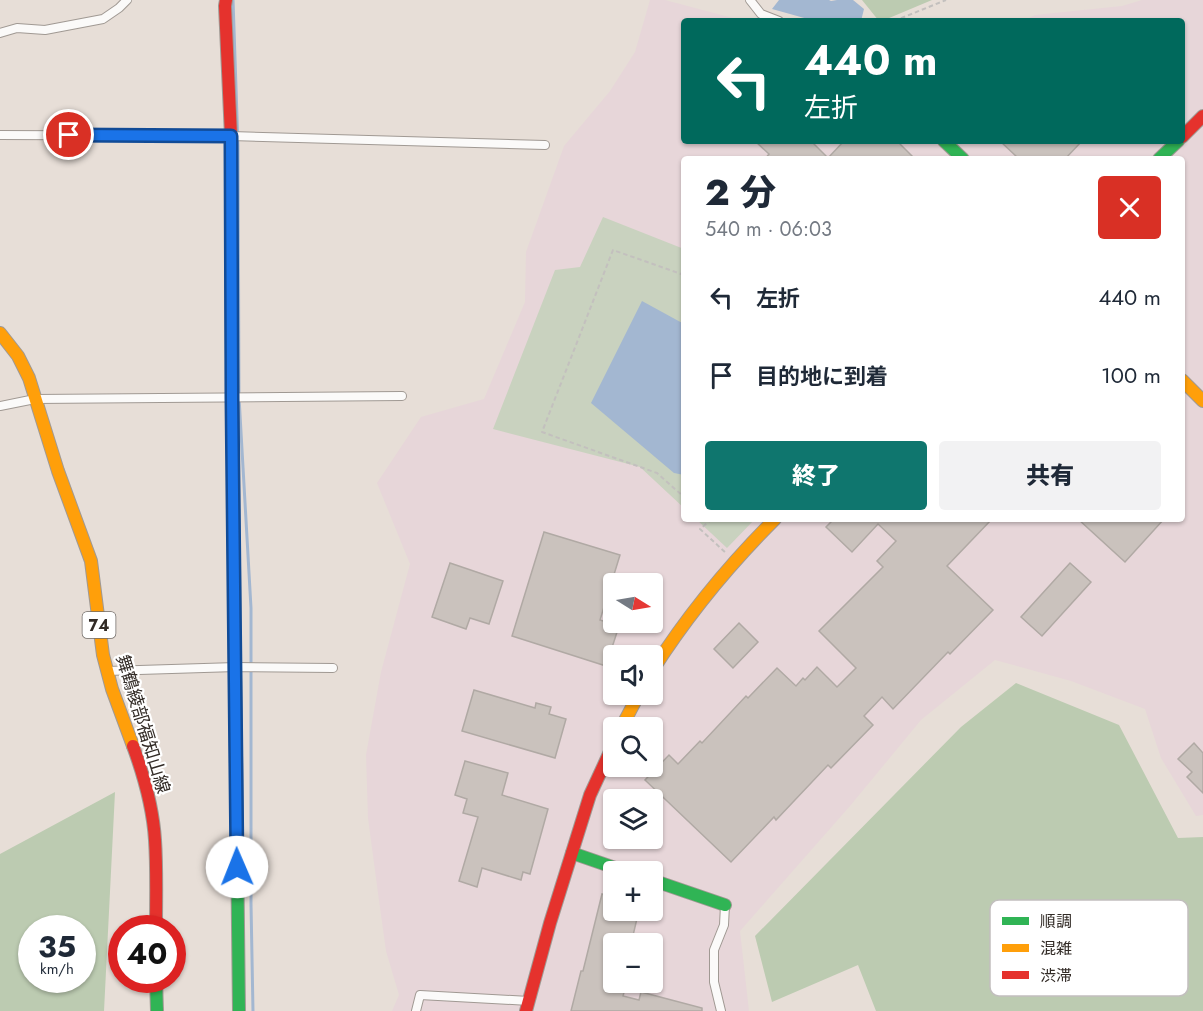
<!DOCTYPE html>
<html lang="ja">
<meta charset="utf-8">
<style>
:root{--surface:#fff;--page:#f2f2f3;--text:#1f2937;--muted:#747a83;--accent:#0f766e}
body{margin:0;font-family:Jost,"Noto Sans JP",sans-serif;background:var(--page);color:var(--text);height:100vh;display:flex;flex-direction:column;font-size:22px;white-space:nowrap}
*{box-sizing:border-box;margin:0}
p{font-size:20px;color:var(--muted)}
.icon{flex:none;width:33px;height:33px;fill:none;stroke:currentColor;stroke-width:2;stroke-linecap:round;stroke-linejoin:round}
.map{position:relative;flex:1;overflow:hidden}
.sheet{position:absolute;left:681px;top:156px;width:504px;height:366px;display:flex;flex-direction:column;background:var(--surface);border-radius:6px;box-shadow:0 2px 4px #0004}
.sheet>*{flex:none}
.top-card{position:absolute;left:681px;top:18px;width:504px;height:126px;border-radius:6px;box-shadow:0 2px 4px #0004;background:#00695c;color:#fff;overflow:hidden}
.needle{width:39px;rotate:101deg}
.tools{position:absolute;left:603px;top:573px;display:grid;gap:12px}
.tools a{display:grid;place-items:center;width:60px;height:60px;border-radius:6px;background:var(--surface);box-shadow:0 2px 4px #0004;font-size:30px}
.speed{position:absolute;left:18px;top:915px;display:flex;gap:12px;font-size:30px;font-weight:700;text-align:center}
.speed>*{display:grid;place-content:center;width:78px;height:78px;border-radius:50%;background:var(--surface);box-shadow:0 2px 4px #0004;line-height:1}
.speed small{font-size:15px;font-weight:400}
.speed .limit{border:9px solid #d22;background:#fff;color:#111}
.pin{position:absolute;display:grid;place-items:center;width:51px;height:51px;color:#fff;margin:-26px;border:3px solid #fff;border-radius:50%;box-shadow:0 2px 6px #0007}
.me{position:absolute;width:66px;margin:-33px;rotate:359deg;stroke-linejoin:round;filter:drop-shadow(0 0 4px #0008)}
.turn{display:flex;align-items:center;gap:21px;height:126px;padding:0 24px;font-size:27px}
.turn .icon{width:78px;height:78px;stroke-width:2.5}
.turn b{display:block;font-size:42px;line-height:51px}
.round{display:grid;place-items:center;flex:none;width:63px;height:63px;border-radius:6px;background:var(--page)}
.overview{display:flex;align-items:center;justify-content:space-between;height:102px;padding:0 24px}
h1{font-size:36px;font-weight:800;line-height:45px}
.button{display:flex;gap:12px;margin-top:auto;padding:12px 24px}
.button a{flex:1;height:69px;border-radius:6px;background:var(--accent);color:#fff;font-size:24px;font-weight:800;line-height:69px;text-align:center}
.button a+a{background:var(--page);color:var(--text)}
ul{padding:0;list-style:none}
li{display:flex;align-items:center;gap:18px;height:78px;padding:0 24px}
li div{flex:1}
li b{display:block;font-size:22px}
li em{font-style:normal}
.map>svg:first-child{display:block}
.industrial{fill:#e7d6d9;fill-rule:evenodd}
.green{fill:#c9d2bf}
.forest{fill:#bccbb1;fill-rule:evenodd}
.water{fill:#a3b7d1}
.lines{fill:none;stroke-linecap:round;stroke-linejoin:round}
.stream{stroke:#a3b7d1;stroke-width:3}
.building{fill:#cac2bd;stroke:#b0a9a4;stroke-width:1.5}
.street-casing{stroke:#a09993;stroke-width:10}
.fast-casing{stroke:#a09993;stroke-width:14}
.slow-casing{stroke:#a09993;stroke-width:14}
.jam-casing{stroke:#a09993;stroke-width:14}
.path{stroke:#c3c0be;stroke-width:2;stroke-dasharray:4.5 3;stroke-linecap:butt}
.street{stroke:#fbfaf9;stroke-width:8}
.fast{stroke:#30b455;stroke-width:12}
.slow{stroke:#ff9f0a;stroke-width:12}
.jam{stroke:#e5322d;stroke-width:12}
.route-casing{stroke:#114b97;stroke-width:15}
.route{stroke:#1a73e8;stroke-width:10}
.labels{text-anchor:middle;stroke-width:4.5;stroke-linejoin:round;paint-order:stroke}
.shield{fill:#fff;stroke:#706b67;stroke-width:1.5}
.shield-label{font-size:16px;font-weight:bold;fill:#322b26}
.street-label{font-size:18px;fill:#322b26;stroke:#fff}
.key{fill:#fff;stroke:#c2bfbe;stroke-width:1.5}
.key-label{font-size:16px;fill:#322b26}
</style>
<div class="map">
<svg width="1203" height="1011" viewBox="0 0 1203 1011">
<rect width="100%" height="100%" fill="#e7ded7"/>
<path class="industrial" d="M650,0H665L744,21H684V141H1182V21H1023L1035,15L1122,6L1142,0H1203V815L1196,816L1161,758L1145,709L1071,681L995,660L921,720L850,806L740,931L749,1011H392L399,995L386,951L378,893L368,818L366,755L381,672L410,564L377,483L421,417L484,399L525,302L526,252L564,146L610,91L635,52ZM684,159H1182V519H684ZM614,584H652V622H614ZM614,656H652V694H614ZM614,728H652V766H614ZM614,800H652V838H614ZM614,872H652V910H614ZM614,944H652V982H614Z"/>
<g class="green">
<path d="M603,217L684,249V508L640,467L493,429L555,270L580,267Z"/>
<path d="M696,519H755L727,548Z"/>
</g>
<g class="forest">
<path d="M862,0H932L882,21H879Z"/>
<path d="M1016,683L1119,725L1178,838L1203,837V1011H876L858,965L772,1002L755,936L961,727Z"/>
<path d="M115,792L104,1011H0V854ZM32,928H82V980H32Z"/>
</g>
<g class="water">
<path d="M779,0H829L831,1L837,0H853L864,9L861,21H815L772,9Z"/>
<path d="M642,301L684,324V475L674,473L591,403Z"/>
</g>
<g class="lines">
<path class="stream" d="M233,0L238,146L239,397L251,608V904L253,1011"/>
</g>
<g class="building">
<path d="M755,141H811L828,158L844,141H897L915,159H765L769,154Z"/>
<path d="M1000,141H1082L1065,159H1019Z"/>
<path d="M834,519H992L947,566L993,610L950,654L948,652L893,709L882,697L864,716L873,725L831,768L828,765L776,820L774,817L731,862L645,780L669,755L678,764L700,741L702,743L746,696L748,698L777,668L796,686L803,678L805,680L817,667L837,687L856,668L819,631L883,567L877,561L896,541L878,524L852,552L826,527Z"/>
<path d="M1078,519H1164L1125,562Z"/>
<path d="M544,532L620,555L600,620L619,626L606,666L512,636Z"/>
<path d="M450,563L503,581L489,624L470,618L466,629L432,617Z"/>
<path d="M1070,563L1091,582L1042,636L1021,617Z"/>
<path d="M739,623L758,642L733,668L714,649Z"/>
<path d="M474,690L535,708L536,703L551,707L549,714L566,719L555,758L462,731Z"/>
<path d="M1194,743L1203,753V793L1187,777L1192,772L1178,759Z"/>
<path d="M465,761L508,773L502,795L548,809L530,874L523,872L521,880L482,868L477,887L459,881L478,817L463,813L467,799L455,795Z"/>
<path d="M602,894L614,897V910H639L631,944H614V982L626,985L623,996L639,1000L641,992L702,1008V1011H571L581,971H583Z"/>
</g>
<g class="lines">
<g class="street-casing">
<g id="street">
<path d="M750,0L761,14L779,21"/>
<path d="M0,33L17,28L45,30L103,19L119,8L127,0"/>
<path d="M0,135L231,136L545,145"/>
<path d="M0,406L35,399L402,396"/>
<path d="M107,671L236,667L333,668"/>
<path d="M416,1011L420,995L529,1001"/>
<path d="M721,1011L714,982V950L724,925L725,905"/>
</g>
</g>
<g class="fast-casing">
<g id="fast">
<path d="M944,141L963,159"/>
<path d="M1159,159L1178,141"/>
<path d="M235,669L239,1011"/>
<path d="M572,853L627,872"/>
<path d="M652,880L725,905"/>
<path d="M156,980L157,1011"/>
</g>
</g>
<g class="slow-casing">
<g id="slow">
<path d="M231,254L235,669"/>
<path d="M0,333L18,356L29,378L58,471L91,561L103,655L112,689L133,746"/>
<path d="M1182,380L1203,401"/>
<path d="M652,671C687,616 729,565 775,519"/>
<path d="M621,728L639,694"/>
</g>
</g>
<g class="jam-casing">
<g id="jam">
<path d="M226,0L225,6L231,136V254"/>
<path d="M1182,137L1203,116"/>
<path d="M133,746C144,776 153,808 155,840C157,869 156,899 156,928"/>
<path d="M526,1011L550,923L590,795L614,743"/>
</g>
</g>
<g class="path">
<path d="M894,21L946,0"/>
<path d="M684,275L613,250L542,432L657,473L684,497"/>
<path d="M712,519L700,529L726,553"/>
</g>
<use href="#street" class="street"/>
<use href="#fast" class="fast"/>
<use href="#slow" class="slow"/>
<use href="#jam" class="jam"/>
</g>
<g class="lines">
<g class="route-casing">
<path id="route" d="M69,135L231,136L232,398L237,867"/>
</g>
<use href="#route" class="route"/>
</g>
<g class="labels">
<rect class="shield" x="82.5" y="612" width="33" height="26" rx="4.5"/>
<g class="shield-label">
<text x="99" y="631">74</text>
</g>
<g class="street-label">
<text transform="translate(143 724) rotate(73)" y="6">舞鶴綾部福知山線</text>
</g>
</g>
<rect x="990" y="900" width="198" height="96" rx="9" class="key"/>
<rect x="1002" y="917" width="27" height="8" fill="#30b455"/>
<rect x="1002" y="944" width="27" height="8" fill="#ff9f0a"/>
<rect x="1002" y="971" width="27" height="8" fill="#e5322d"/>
<g class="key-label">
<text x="1040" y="927">順調</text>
<text x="1040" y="954">混雑</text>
<text x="1040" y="981">渋滞</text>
</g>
</svg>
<div class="tools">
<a><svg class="needle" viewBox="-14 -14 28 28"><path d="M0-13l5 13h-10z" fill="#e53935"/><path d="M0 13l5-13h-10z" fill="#747a83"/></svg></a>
<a><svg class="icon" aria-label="sound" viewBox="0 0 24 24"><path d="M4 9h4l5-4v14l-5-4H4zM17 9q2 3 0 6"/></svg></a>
<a><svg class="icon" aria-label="search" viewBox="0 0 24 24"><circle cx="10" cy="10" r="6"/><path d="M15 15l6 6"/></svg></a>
<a><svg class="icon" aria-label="layers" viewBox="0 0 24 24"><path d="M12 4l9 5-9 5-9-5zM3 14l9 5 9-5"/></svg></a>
<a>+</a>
<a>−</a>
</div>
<div class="speed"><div>35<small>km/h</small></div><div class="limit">40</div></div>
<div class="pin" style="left:69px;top:135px;background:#d93025"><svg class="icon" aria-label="arrive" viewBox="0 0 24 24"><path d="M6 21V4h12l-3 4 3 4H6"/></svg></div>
<svg class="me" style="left:237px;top:867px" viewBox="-20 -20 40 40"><circle r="19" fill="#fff"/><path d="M0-13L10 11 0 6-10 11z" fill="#1a73e8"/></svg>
<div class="top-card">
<div class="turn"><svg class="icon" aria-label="left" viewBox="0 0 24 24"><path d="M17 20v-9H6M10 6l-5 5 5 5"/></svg><div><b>440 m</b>左折</div></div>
</div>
<section class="sheet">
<div class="overview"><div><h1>2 分</h1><p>540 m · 06:03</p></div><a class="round" style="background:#d93025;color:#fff"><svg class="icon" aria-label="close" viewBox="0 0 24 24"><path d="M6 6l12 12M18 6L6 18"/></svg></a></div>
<ul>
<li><svg class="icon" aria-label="left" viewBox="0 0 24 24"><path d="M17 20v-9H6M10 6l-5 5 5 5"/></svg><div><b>左折</b></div><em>440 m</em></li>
<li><svg class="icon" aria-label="arrive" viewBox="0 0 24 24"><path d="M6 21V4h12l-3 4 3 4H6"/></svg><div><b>目的地に到着</b></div><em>100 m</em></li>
</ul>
<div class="button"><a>終了</a><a>共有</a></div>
</section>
</div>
